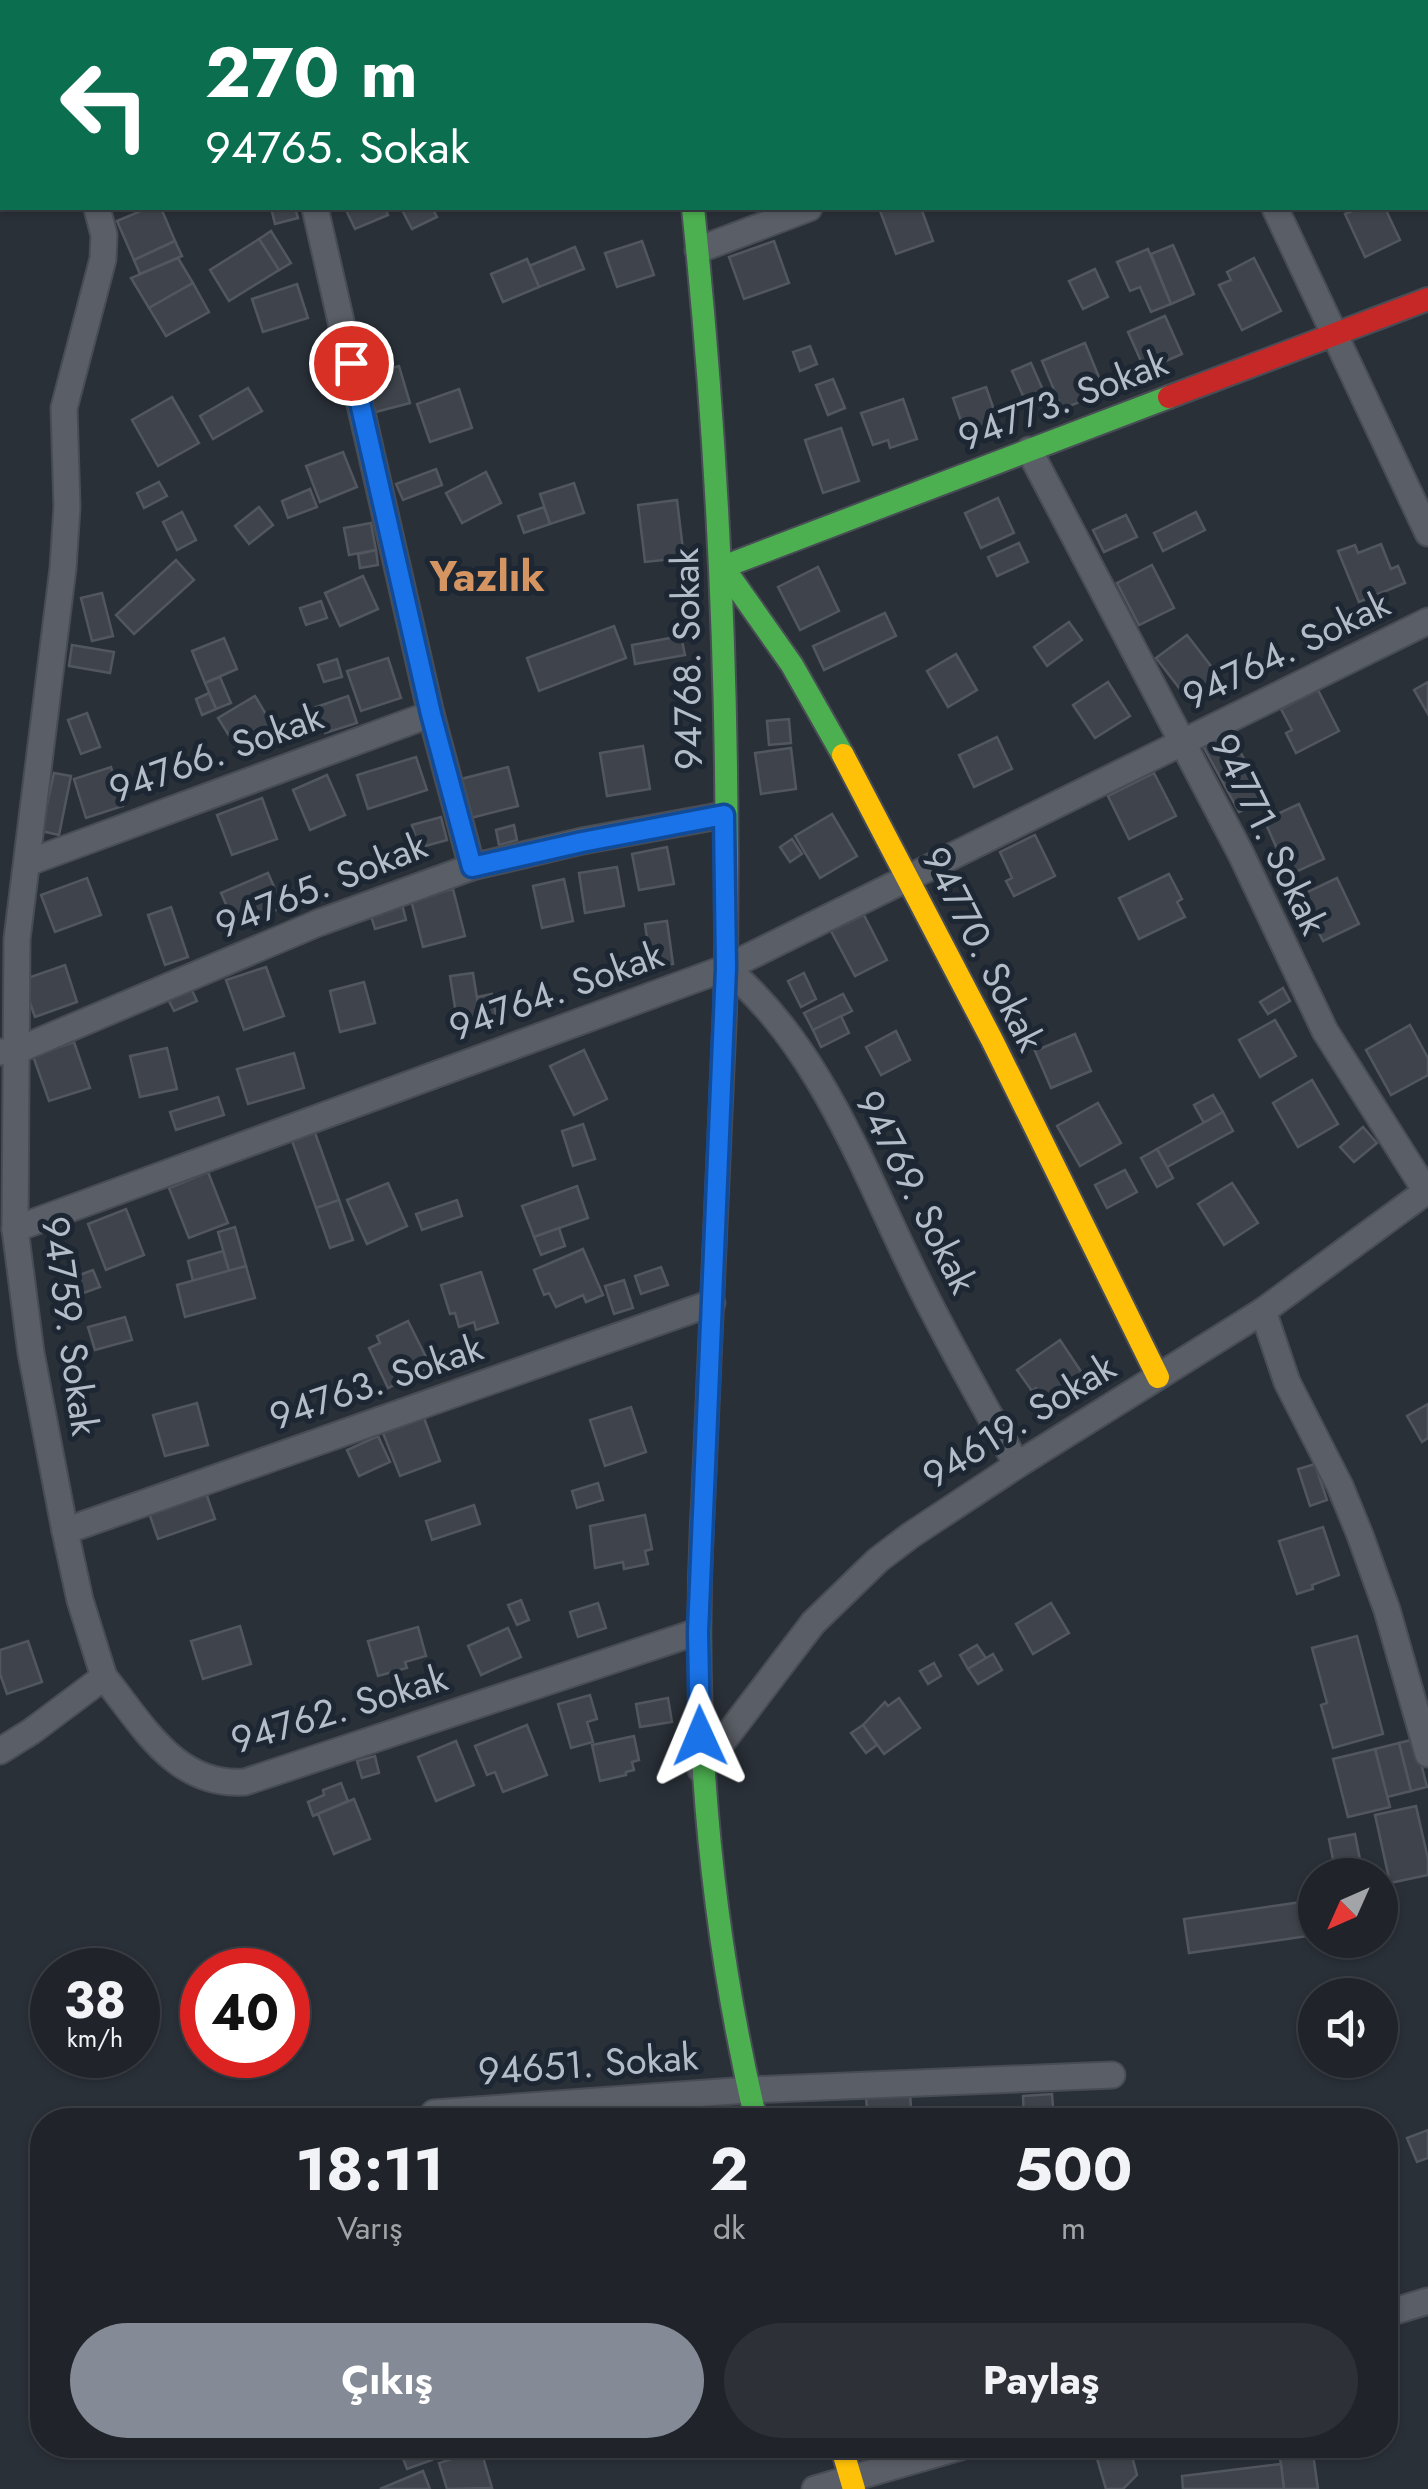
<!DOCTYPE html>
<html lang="tr">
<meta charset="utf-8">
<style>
:root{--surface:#20242a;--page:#2d3036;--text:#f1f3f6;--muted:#a2a4a8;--line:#3d4147;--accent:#848b96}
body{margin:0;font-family:Jost,sans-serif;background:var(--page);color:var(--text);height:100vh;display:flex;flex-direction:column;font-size:38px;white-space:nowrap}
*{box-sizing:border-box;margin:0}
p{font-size:32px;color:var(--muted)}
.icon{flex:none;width:55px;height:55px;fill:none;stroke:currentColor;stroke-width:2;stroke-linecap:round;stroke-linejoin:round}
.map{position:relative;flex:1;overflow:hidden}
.panel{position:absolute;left:30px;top:2108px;width:1368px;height:350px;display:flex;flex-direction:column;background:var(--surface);border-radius:40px;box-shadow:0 2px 8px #0004,0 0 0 2px var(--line)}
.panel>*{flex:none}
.guide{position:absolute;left:0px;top:0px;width:1430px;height:210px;box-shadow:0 2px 8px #0004,0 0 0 2px var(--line);background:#0b6e4f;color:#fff;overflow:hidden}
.needle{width:65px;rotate:225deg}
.tools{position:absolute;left:1298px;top:1858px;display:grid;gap:20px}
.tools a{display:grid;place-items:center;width:100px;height:100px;border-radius:50%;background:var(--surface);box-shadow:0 2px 8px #0004,0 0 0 2px var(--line);font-size:50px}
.speed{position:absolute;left:30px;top:1948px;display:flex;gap:20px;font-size:50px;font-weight:700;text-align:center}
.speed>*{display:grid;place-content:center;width:130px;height:130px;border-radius:50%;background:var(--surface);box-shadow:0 2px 8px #0004,0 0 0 2px var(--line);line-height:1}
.speed small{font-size:25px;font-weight:400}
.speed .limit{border:15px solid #d22;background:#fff;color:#111}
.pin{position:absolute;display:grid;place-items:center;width:85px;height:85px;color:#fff;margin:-42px;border:5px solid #fff;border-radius:50%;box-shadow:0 2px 10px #0007}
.me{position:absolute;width:110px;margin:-55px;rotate:359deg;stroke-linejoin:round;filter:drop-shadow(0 0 8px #0008)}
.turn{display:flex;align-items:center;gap:35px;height:210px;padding:0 40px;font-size:45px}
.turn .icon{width:130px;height:130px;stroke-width:2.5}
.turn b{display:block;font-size:70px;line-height:85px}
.eta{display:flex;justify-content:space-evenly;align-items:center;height:170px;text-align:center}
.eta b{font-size:60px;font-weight:700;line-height:70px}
.action{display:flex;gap:20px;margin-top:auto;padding:20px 40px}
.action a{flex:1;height:115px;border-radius:60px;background:var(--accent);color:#fff;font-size:40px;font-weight:700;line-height:115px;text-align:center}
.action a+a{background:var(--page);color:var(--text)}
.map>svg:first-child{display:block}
.building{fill:#3f444c;stroke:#52575f;stroke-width:2.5}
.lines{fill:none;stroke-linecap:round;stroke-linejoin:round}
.street-casing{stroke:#484c55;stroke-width:29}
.fast-casing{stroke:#484c55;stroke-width:26}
.slow-casing{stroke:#484c55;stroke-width:26}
.jam-casing{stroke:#484c55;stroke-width:26}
.street{stroke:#5a5e66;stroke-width:25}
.fast{stroke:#4caf50;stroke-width:22}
.slow{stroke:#ffc107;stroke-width:22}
.jam{stroke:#c62828;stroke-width:22}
.route-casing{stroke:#114b97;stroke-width:25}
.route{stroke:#1a73e8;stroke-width:18}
.labels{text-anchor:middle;stroke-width:10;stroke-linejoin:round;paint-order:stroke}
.street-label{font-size:38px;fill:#b4bcc9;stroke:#1d2633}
.quarter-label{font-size:42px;font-weight:bold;fill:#d59563;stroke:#1d2633}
</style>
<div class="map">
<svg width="1428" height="2489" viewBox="0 0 1428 2489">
<rect width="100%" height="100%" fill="#2a3038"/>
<g class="building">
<path d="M148,208H161L175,241L134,260L117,221Z"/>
<path d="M271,208H295L298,218L275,224Z"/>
<path d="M345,208H385L388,215L355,229Z"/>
<path d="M401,208H432L437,217L412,229Z"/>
<path d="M879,208H921L933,241L896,254Z"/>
<path d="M1360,208H1385L1400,240L1365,257L1345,214Z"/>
<path d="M271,231L291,263L279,270L259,239Z"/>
<path d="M259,239L279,270L229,301L210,270Z"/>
<path d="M175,241L182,256L140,274L134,260Z"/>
<path d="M642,241L654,275L617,287L605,253Z"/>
<path d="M774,241L789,283L744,299L729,257Z"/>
<path d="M1173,245L1194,294L1171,304L1151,254Z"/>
<path d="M575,247L584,269L539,287L529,266Z"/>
<path d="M1148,249L1171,304L1151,312L1140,287L1130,291L1117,262Z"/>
<path d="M178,258L193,283L149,308L131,278Z"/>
<path d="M1254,258L1281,311L1242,330L1219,285L1231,280L1227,272Z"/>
<path d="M527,259L539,287L503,302L491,274Z"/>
<path d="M1095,269L1108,297L1083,309L1069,281Z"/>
<path d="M193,283L209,312L166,336L149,308Z"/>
<path d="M297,284L308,318L263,332L252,299Z"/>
<path d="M1165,316L1182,354L1145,370L1128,332Z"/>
<path d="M1085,343L1105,392L1062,409L1042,361Z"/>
<path d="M810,346L817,364L800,371L793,352Z"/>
<path d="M1031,363L1043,390L1024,398L1012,371Z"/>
<path d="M399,366L410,403L372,413L362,376Z"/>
<path d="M833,379L845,408L828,415L816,385Z"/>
<path d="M986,387L1001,430L968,441L953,398Z"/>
<path d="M248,388L262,411L213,439L200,416Z"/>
<path d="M459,389L472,428L430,442L417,404Z"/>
<path d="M172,397L199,443L158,466L132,420Z"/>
<path d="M903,399L917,439L890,448L888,440L873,445L861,413Z"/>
<path d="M841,428L859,481L823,493L805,440Z"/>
<path d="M343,452L357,487L320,502L306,466Z"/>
<path d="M436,469L442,485L403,500L396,484Z"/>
<path d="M486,472L501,503L462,523L446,493Z"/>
<path d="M159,482L167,496L144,508L137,493Z"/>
<path d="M574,483L584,513L550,524L540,494Z"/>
<path d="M310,489L317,507L288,518L282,501Z"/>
<path d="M998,498L1014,533L981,548L965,513Z"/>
<path d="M677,500L684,558L645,562L638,505Z"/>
<path d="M259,507L273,525L249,544L235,526Z"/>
<path d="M544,507L550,524L524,533L518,516Z"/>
<path d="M182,512L196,540L177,550L163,522Z"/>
<path d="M1196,512L1205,530L1163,551L1154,533Z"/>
<path d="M1126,515L1137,537L1104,552L1093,530Z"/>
<path d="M371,523L376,550L349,555L344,528Z"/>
<path d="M1019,543L1028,562L997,576L988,557Z"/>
<path d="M1381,544L1391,569L1398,566L1405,583L1359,602L1338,551L1355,545L1358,553Z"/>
<path d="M376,550L378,565L360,568L358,554Z"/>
<path d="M176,560L194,580L134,634L116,615Z"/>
<path d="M1152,565L1174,608L1139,625L1117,583Z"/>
<path d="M818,567L839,611L800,630L778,587Z"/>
<path d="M363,576L378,609L340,626L325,593Z"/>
<path d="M102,593L113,636L92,641L81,598Z"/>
<path d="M321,601L327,618L306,625L300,608Z"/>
<path d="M885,613L896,636L824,670L813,646Z"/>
<path d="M1069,622L1082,640L1047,666L1034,647Z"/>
<path d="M614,626L626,658L539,691L527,658Z"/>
<path d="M1187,635L1221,679L1190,702L1156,658Z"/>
<path d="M681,636L685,655L635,664L632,645Z"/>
<path d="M224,638L237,669L205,683L192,651Z"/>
<path d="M72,645L114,652L110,673L69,666Z"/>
<path d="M956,654L977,690L948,707L927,671Z"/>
<path d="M388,658L401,698L361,711L347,671Z"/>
<path d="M337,659L342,677L324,682L318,665Z"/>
<path d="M220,677L231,703L216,709L205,683Z"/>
<path d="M1108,682L1130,716L1095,738L1073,705Z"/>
<path d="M1428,682V714L1414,690Z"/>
<path d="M1318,690L1339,731L1296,753L1286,733L1292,730L1281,709Z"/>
<path d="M209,693L216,709L202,715L196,699Z"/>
<path d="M255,696L279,736L243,758L218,718Z"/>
<path d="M348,696L357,723L325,733L316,707Z"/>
<path d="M87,713L100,747L81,754L68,720Z"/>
<path d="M789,719L791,743L769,745L767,721Z"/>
<path d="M1229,731L1265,798L1239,812L1203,746Z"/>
<path d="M997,737L1012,769L974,787L959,755Z"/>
<path d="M643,746L650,789L607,796L600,753Z"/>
<path d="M791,748L796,789L761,794L755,753Z"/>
<path d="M416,757L427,790L368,809L357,775Z"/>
<path d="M111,767L123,806L86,818L74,779Z"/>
<path d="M508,767L518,806L471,818L461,779Z"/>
<path d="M54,773L71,776L59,835L41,831Z"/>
<path d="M1154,773L1176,816L1129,839L1108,796Z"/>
<path d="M327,775L345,815L310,830L293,790Z"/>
<path d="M262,798L277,839L232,855L217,815Z"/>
<path d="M1299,804L1324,859L1289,875L1264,820Z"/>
<path d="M832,814L857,856L820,878L795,836Z"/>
<path d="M441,817L447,840L418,848L412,825Z"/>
<path d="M514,825L517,840L499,845L496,830Z"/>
<path d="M1035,835L1055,876L1014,896L1006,881L1012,878L1000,852Z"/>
<path d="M792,839L802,854L790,862L780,847Z"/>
<path d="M667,847L674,884L639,890L632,854Z"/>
<path d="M617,867L624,906L585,913L579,873Z"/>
<path d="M268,873L283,907L236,927L221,893Z"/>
<path d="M1169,874L1182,899L1177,902L1185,917L1139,939L1119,898Z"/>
<path d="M87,878L101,915L55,932L41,895Z"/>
<path d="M1337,878L1359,924L1323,941L1301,895Z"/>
<path d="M564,879L573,921L542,928L533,886Z"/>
<path d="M453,889L465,936L423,947L411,900Z"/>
<path d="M401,900L406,920L375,929L369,909Z"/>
<path d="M171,907L188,957L165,965L148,915Z"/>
<path d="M864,915L887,960L855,976L831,931Z"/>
<path d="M667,921L673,964L651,967L645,924Z"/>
<path d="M65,965L77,1002L35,1017L22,980Z"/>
<path d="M266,967L284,1016L244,1030L226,980Z"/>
<path d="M473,973L482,1029L459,1033L450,976Z"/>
<path d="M804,973L816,999L801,1007L788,981Z"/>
<path d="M364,982L375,1023L340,1032L330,991Z"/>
<path d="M190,986L197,1001L174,1011L167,997Z"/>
<path d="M1283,988L1290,1001L1268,1014L1260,1002Z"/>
<path d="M492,994L498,1027L482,1029L477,997Z"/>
<path d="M843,994L852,1011L813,1030L804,1013Z"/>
<path d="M841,1016L849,1033L821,1047L813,1030Z"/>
<path d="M1275,1020L1296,1056L1260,1077L1239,1040Z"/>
<path d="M1410,1025L1428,1058V1075L1391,1095L1366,1050Z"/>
<path d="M896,1031L910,1060L881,1075L866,1047Z"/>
<path d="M1075,1034L1091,1071L1051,1088L1035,1051Z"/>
<path d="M74,1042L90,1088L49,1101L33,1056Z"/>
<path d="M167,1048L177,1089L140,1097L130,1056Z"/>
<path d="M584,1050L607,1099L574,1115L550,1066Z"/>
<path d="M294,1053L304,1088L248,1104L237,1069Z"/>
<path d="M1312,1080L1338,1124L1298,1147L1273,1103Z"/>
<path d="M1213,1095L1223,1112L1204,1123L1194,1105Z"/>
<path d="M218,1097L224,1115L176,1130L170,1112Z"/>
<path d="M1098,1103L1121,1143L1080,1166L1057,1126Z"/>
<path d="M1223,1112L1233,1131L1167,1167L1157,1149Z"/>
<path d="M583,1124L595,1159L573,1166L562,1131Z"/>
<path d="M1363,1127L1377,1143L1354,1162L1340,1147Z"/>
<path d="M314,1130L339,1200L316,1208L291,1138Z"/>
<path d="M1157,1149L1173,1178L1157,1187L1141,1158Z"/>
<path d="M1125,1170L1137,1192L1107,1208L1095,1185Z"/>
<path d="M208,1172L228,1223L189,1238L169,1188Z"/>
<path d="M388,1183L407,1226L367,1244L347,1200Z"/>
<path d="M1232,1183L1258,1223L1224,1245L1198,1204Z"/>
<path d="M577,1186L588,1218L534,1237L522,1206Z"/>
<path d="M339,1200L353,1240L330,1248L316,1208Z"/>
<path d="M457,1200L462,1216L422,1230L416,1214Z"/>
<path d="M126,1209L144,1255L106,1270L88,1224Z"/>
<path d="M235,1227L246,1266L229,1271L218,1232Z"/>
<path d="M559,1228L565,1246L541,1255L534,1237Z"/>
<path d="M583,1249L603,1295L586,1302L583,1295L556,1307L549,1293L544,1295L534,1270Z"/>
<path d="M223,1251L229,1271L193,1281L188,1261Z"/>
<path d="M246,1266L255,1298L185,1317L177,1285Z"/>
<path d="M661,1267L668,1285L641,1294L635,1276Z"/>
<path d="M93,1270L100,1287L70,1298L63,1281Z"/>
<path d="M481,1272L498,1323L476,1330L474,1322L459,1327L455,1313L450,1314L441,1285Z"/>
<path d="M624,1280L633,1308L614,1314L605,1286Z"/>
<path d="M125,1317L132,1340L95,1350L88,1327Z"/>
<path d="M408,1321L431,1367L388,1388L369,1348L380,1343L377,1336Z"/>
<path d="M1060,1340L1084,1376L1046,1403L1036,1388L1032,1391L1017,1370Z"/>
<path d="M197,1403L208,1445L165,1456L153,1415Z"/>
<path d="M1428,1404V1438L1422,1442L1407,1416Z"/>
<path d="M631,1407L646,1452L605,1466L590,1420Z"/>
<path d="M424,1418L440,1461L400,1476L383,1433Z"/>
<path d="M378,1436L390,1462L359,1476L347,1450Z"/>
<path d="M1315,1464L1327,1500L1310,1506L1298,1469Z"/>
<path d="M598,1483L603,1500L577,1508L572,1491Z"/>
<path d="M206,1493L215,1519L158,1539L149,1513Z"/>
<path d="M474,1505L480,1524L432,1540L426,1521Z"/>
<path d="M645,1515L652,1549L645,1551L648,1564L624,1569L623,1562L595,1568L590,1526Z"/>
<path d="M1323,1527L1339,1575L1312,1585L1313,1589L1297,1594L1279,1541Z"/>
<path d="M521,1600L529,1620L517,1625L508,1605Z"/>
<path d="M598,1603L606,1628L578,1637L570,1612Z"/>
<path d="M1051,1603L1069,1633L1033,1654L1016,1624Z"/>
<path d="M240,1626L251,1664L203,1679L191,1641Z"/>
<path d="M418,1627L426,1656L405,1662L407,1668L378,1676L368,1641Z"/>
<path d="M508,1628L521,1657L481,1675L468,1646Z"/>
<path d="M1357,1636L1383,1734L1333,1748L1321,1705L1327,1703L1312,1648Z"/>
<path d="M28,1641L42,1682L7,1694L0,1674V1650Z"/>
<path d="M977,1645L986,1658L968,1669L960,1655Z"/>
<path d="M993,1654L1002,1670L978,1684L968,1669Z"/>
<path d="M934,1663L941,1676L928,1684L920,1671Z"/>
<path d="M590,1695L597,1719L587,1722L593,1742L571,1748L558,1704Z"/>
<path d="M668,1698L672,1722L640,1727L636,1704Z"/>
<path d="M899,1698L920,1728L884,1754L863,1725L885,1702L888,1706Z"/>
<path d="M527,1725L547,1775L503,1792L495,1772L487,1775L475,1746Z"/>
<path d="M863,1725L877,1745L866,1753L851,1733Z"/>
<path d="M634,1736L639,1760L632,1762L634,1770L626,1772V1775L600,1781L592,1745Z"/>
<path d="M1415,1739L1427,1787L1411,1791L1399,1743Z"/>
<path d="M456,1741L474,1785L436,1801L418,1757Z"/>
<path d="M1399,1743L1411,1791L1387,1797L1375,1749Z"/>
<path d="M1375,1749L1390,1807L1348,1817L1333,1759Z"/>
<path d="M375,1756L379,1773L362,1778L357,1761Z"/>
<path d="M341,1783L348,1801L313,1816L308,1802L324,1795L323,1790Z"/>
<path d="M354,1799L370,1839L334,1854L318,1814Z"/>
<path d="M1416,1806L1428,1859V1875L1390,1883L1375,1815Z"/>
<path d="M1355,1834L1363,1875H1336L1329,1839Z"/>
<path d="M1315,1900V1935L1189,1953L1184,1919Z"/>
<path d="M910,2094L912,2120H868L866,2097Z"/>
<path d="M1052,2094L1054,2120H1024L1023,2096Z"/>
<path d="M1428,2130V2158L1417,2162L1407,2138Z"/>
<path d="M398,2445H427L432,2460L407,2469Z"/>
<path d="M1093,2445H1129L1137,2475L1123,2489H1106Z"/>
<path d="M481,2450L492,2488L447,2489L439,2463Z"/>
<path d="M1313,2454L1318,2489H1284L1280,2458Z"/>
<path d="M1281,2464L1284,2489H1183L1182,2476Z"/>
<path d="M423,2471L430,2489H380Z"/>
</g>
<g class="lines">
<g class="street-casing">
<g id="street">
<path d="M23,0L24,2"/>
<path d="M260,0V2"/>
<path d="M1175,0L1177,2"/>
<path d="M1340,2L1347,0"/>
<path d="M97,208L104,235L103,259L64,408L67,507L63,568L17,939L15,1229L31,1353L65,1531L80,1600L104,1677"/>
<path d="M315,208L431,714L472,867"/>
<path d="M1275,208L1428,533"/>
<path d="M698,250L809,208"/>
<path d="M1029,450L1241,854L1325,1031L1426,1191"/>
<path d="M27,863L431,714"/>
<path d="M726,968C820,1046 863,1170 916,1277C947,1341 983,1403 1017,1465"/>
<path d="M0,1052L16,1051L318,923L472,867L582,841L724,815"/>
<path d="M15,1229L726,968L1428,621"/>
<path d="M1263,1311L1287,1382L1340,1486L1360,1535L1387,1610L1428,1754"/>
<path d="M65,1531L712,1303"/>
<path d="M0,1751L32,1731L104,1677C143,1725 175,1787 245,1782L697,1632"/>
<path d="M701,1770L813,1623L878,1560L911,1535L1017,1465L1263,1311L1428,1190"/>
<path d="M434,2113L748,2090L1112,2075"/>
<path d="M1385,2314L1428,2301"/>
<path d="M815,2489L967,2445"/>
</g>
</g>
<g class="fast-casing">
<g id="fast">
<path d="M693,208C721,475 731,743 725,1012"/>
<path d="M843,755L792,665L723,567L1169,397"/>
<path d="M703,1505C691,1714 708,1917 756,2120"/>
</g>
</g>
<g class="slow-casing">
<g id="slow">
<path d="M843,755L992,1040L1158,1377"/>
<path d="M703,1505L725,1012"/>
<path d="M841,2445L854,2489"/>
</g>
</g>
<g class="jam-casing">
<g id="jam">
<path d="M669,0V2"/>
<path d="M1169,397L1428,299"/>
</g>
</g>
<use href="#street" class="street"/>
<use href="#fast" class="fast"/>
<use href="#slow" class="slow"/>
<use href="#jam" class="jam"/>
</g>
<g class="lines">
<g class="route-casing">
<path id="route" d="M351,363L431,714L472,867L582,842L724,815L726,968L698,1632L700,1736"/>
</g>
<use href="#route" class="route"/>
</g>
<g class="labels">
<g class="street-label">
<text transform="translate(1063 400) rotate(-21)" y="13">94773. Sokak</text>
<text transform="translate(1286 650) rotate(-26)" y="13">94764. Sokak</text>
<text transform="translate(687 659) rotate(-91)" y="13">94768. Sokak</text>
<text transform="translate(216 753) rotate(-20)" y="13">94766. Sokak</text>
<text transform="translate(1269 834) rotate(64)" y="13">94771. Sokak</text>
<text transform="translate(321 885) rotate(-22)" y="13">94765. Sokak</text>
<text transform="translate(983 949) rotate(63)" y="13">94770. Sokak</text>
<text transform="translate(556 991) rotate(-20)" y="13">94764. Sokak</text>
<text transform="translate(916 1192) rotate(63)" y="13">94769. Sokak</text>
<text transform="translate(70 1326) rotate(82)" y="13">94759. Sokak</text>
<text transform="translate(376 1382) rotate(-19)" y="13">94763. Sokak</text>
<text transform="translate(1019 1421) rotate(-32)" y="13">94619. Sokak</text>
<text transform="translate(339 1709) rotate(-17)" y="13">94762. Sokak</text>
<text transform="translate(588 2064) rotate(-4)" y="13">94651. Sokak</text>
</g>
<g class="quarter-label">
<text x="487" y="591">Yazlık</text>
</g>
</g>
</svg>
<div class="tools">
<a><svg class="needle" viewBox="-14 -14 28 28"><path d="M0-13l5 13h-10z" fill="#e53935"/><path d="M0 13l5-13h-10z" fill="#a2a4a8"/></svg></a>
<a><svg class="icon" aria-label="sound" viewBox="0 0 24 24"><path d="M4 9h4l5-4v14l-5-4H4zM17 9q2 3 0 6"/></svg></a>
</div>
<div class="speed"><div>38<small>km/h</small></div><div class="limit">40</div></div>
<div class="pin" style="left:351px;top:363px;background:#d93025"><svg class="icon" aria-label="arrive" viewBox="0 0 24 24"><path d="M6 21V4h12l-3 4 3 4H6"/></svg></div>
<svg class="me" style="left:700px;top:1736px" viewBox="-20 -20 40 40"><path d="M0-17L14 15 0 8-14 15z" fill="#1a73e8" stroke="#fff" stroke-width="4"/></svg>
<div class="guide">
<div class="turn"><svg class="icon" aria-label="left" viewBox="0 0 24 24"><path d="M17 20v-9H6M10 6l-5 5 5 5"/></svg><div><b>270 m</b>94765. Sokak</div></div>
</div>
<section class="panel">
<div class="eta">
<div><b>18:11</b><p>Varış</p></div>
<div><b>2</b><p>dk</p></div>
<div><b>500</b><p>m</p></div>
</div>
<div class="action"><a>Çıkış</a><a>Paylaş</a></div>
</section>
</div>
